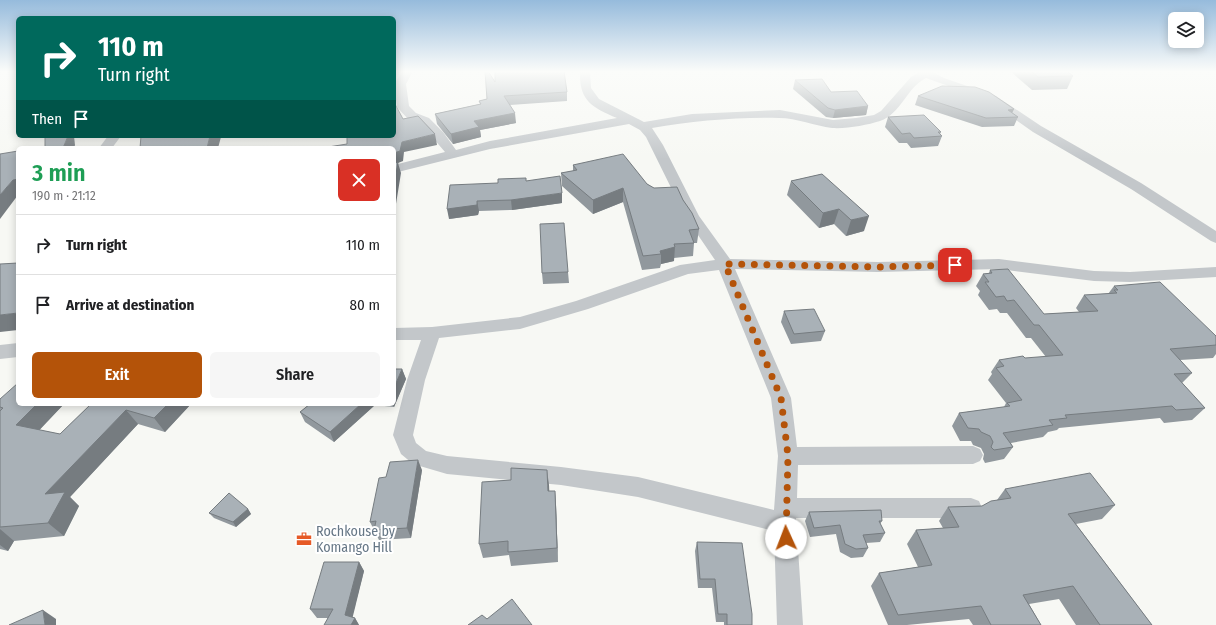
<!DOCTYPE html>
<meta charset="utf-8">
<style>
:root{--surface:#fff;--page:#f6f6f6;--text:#202124;--muted:#757577;--line:#e0e0e0;--accent:#b45309}
body{margin:0;font-family:"Fira Sans Condensed",sans-serif;background:var(--page);color:var(--text);height:100vh;display:flex;flex-direction:column;font-size:15px;white-space:nowrap}
*{box-sizing:border-box;margin:0}
p{font-size:13px;color:var(--muted)}
.icon{flex:none;width:22px;height:22px;fill:none;stroke:currentColor;stroke-width:2;stroke-linecap:round;stroke-linejoin:round}
.map{position:relative;flex:1;overflow:hidden}
.sheet{position:absolute;left:16px;top:146px;width:380px;height:260px;display:flex;flex-direction:column;background:var(--surface);border-radius:6px;box-shadow:0 2px 10px #0003}
.sheet>*{flex:none}
.top-card{position:absolute;left:16px;top:16px;width:380px;height:122px;border-radius:6px;box-shadow:0 2px 10px #0003;background:#00695c;color:#fff;overflow:hidden}
.buttons{position:absolute;left:1168px;top:12px;display:grid;gap:8px}
.buttons a{display:grid;place-items:center;width:36px;height:36px;border-radius:6px;background:var(--surface);box-shadow:0 2px 10px #0003;font-size:20px}
.pin{position:absolute;display:grid;place-items:center;width:34px;height:34px;color:#fff;margin:-17px;border-radius:8px;box-shadow:0 2px 6px #0006}
.me{position:absolute;width:44px;margin:-22px;rotate:358deg;stroke-linejoin:round;filter:drop-shadow(0 0 3px #0008)}
.turn{display:flex;align-items:center;gap:14px;height:84px;padding:0 16px;font-size:18px}
.turn .icon{width:52px;height:52px;stroke-width:2.5}
.turn b{display:block;font-size:28px;line-height:34px}
.then{display:flex;align-items:center;height:38px;padding:0 16px;background:#0003;gap:8px;font-size:15px}
.round{display:grid;place-items:center;flex:none;width:42px;height:42px;border-radius:6px;background:var(--page)}
.headline{display:flex;align-items:center;justify-content:space-between;height:68px;padding:0 16px}
h1{font-size:24px;font-weight:600;line-height:30px;color:#1e9e55}
.button{display:flex;gap:8px;margin-top:auto;padding:8px 16px}
.button a{flex:1;height:46px;border-radius:6px;background:var(--accent);color:#fff;font-size:16px;font-weight:600;line-height:46px;text-align:center}
.button a+a{background:var(--page);color:var(--text)}
ul{padding:0;list-style:none}
li{display:flex;align-items:center;gap:12px;height:60px;padding:0 16px;border-top:1px solid var(--line)}
li div{flex:1}
li b{display:block;font-size:15px}
li em{font-style:normal}
.map>svg:first-child{display:block}
.lines{fill:none;stroke-linecap:round;stroke-linejoin:round}
.minor{fill:#c3c7ca;fill-rule:evenodd}
.wall{fill:#91989d}
.shaded-wall{fill:#767c80}
.building{fill:#a9b1b7;stroke:#767c80}
.route{stroke:#b45309;stroke-width:7;stroke-dasharray:0 12.6}
.labels{text-anchor:middle;stroke-width:4;stroke-linejoin:round;paint-order:stroke}
.near-poi-label{font-size:14px;fill:#667786;stroke:#fff;text-anchor:start}
</style>
<div class="map">
<svg width="1216" height="625" viewBox="0 0 1216 625">
<rect width="100%" height="100%" fill="#f7f8f4"/>
<g class="lines">
<g class="minor">
<path d="M403,71H413L406,84L409,106L416,113L429,118L443,132L456,150L490,141L617,118C592,107 579,101 580,71H590L591,88L599,99L644,122L692,114L780,110L833,120L856,118L874,115L881,111L911,77L918,73L917,71H930L944,78L996,96L1041,126L1141,183L1216,231V243L1211,241L1131,189L1033,132L988,100L926,78C907,87 901,114 880,121C867,125 847,129 832,128C815,126 797,118 779,118C737,117 693,121 652,128L663,145L699,216L730,259L878,262L999,259L1094,271L1130,272L1216,267V277L1130,282L1094,281L999,269L878,272L735,269L791,398L797,447L973,446L980,449L983,455L980,461L973,464L798,465L797,498H971L979,501L982,508L979,515L971,518H796L803,625H777L774,531L638,497L561,485L447,474L413,464L401,454L393,435L407,380L421,340H394V328L432,327L520,317L576,301L680,265L715,260L685,216L646,137L640,130L629,124L490,149L394,173V165L445,152L421,124L408,119L397,107L394,84ZM719,270L771,398L778,456L774,510L638,477L561,467L447,456L426,451L416,443L413,435L425,380L439,338L520,329L588,309L688,274Z"/>
<path d="M108,136H121L112,148H99Z"/>
<path d="M18,343V357L0,359V345Z"/>
</g>
</g>
<g class="wall">
<path d="M1010,71H1067L1073,76L1067,89L1032,90Z"/>
<path d="M795,80L831,92L868,106L866,115L833,118L826,117L793,89Z"/>
<path d="M495,82L567,92V101L510,105L516,123L480,130L481,137L453,144L437,124L435,114L480,104L479,101L487,99Z"/>
<path d="M918,96L1014,109L1012,113L1018,117L1014,126L982,127L915,105Z"/>
<path d="M888,117L941,132L940,134L942,136L938,146L911,148L907,143H899L885,127Z"/>
<path d="M573,165L647,184L654,188L683,200L699,229L697,243H694L693,256L674,258V261L661,264L660,268L642,270L623,202L593,214L562,186L561,173L573,171Z"/>
<path d="M822,174L864,231L846,236L834,224L819,228L787,195L791,181Z"/>
<path d="M526,181L562,203L512,210L479,211L478,215L449,219L498,183Z"/>
<path d="M990,270L1044,314L1079,312L1076,308L1084,295L1108,294L1114,286L1216,336V354L1213,358L1180,360L1192,373L1182,383L1205,408L1192,420L1164,423L1160,418L1059,428L1057,430L1048,432L1043,437L1011,443L1013,447L1004,459L985,463L983,459L984,454L981,448L973,445L971,441H960L952,426L959,413L1004,407L1006,403L988,380L992,374L991,372L999,360L1046,357L1031,338H1026L1007,313H1000L997,309L989,310L978,295L980,291L976,286L983,274L989,273Z"/>
<path d="M568,272L569,283L543,284L542,273Z"/>
<path d="M784,311L825,331L821,341L791,344L781,322Z"/>
<path d="M402,369L406,379L394,407L375,405L334,442L305,422L300,412L310,404H394Z"/>
<path d="M0,399L18,404H64L39,430L60,434L91,404H191L165,432L138,424L70,497L79,506L64,536L14,541L8,551L0,549Z"/>
<path d="M422,470L411,538L379,540L370,522L386,477Z"/>
<path d="M549,485V491H555L556,505L558,562L511,566L509,555L483,558L479,544Z"/>
<path d="M1005,489L1115,505L1102,519L1076,524L1152,625H1076L1059,599L1029,604L1041,625H973L969,619L907,625H888L871,586L879,573L918,567L907,544L916,530L943,528L939,521L948,507L982,506L997,500Z"/>
<path d="M248,509L251,514L236,527L214,518L209,513Z"/>
<path d="M809,512L882,521L880,524L885,533L880,542L866,543L868,548L863,557L851,558L840,552L836,534L810,537L805,521Z"/>
<path d="M697,542L752,625H724V622H716L712,588H698L695,551Z"/>
<path d="M359,562L364,571L352,617L355,618L359,625H324L328,618H317L310,609Z"/>
</g>
<g class="shaded-wall">
<path d="M868,106L866,115L833,118L835,110Z"/>
<path d="M1014,109L1010,117L1008,110Z"/>
<path d="M515,113L516,123L480,130L481,137L453,144L451,134L474,121Z"/>
<path d="M435,134L437,145L404,152L403,161L398,163L401,173L395,210L394,208V153L402,142Z"/>
<path d="M68,136H74L75,145L74,148H63Z"/>
<path d="M210,136H228L221,137L218,148H207Z"/>
<path d="M18,179V195L0,219V195L13,180Z"/>
<path d="M623,188V202L593,214V200Z"/>
<path d="M562,193V203L512,210L511,200Z"/>
<path d="M477,201L479,211L478,215L449,219L447,209Z"/>
<path d="M839,209L834,224L819,228L823,213Z"/>
<path d="M869,216L864,231L846,236L851,220Z"/>
<path d="M675,247L674,261L661,264V254L660,251Z"/>
<path d="M18,313V330L0,332V315Z"/>
<path d="M402,369L406,379L394,407L393,404H394V388Z"/>
<path d="M37,404H64L31,439L16,425Z"/>
<path d="M168,404H191L165,432L154,418Z"/>
<path d="M361,404H375V405L334,442L330,432Z"/>
<path d="M126,410L138,424L70,497L79,506L64,536L48,523L45,494Z"/>
<path d="M418,460L422,470L411,538L407,528Z"/>
<path d="M547,470L549,485L550,506L548,491Z"/>
<path d="M555,491L556,505L558,562L557,548Z"/>
<path d="M248,509L251,514L236,527L233,522Z"/>
<path d="M0,529L14,541L8,551L0,545Z"/>
<path d="M359,562L364,571L351,624L345,615Z"/>
<path d="M43,610L56,619V625H45Z"/>
<path d="M355,618L359,625H351Z"/>
</g>
<g class="building">
<path d="M485,71H488L495,82V71H564L567,92L504,96L515,113L474,121L479,127L451,134L435,114L481,104L479,101L487,99Z"/>
<path d="M1031,71H1067L1073,76L1038,77Z"/>
<path d="M822,79L831,92L857,91L868,106L835,110L828,108L795,80Z"/>
<path d="M942,86L975,87L989,92L1014,109L1008,110L1018,117L986,118L918,96Z"/>
<path d="M395,104L403,119L418,116L435,134L402,142L400,151L394,153V148H322L347,144V136H394V105Z"/>
<path d="M924,115L941,132H938L942,136L914,138L910,133L902,134L888,117Z"/>
<path d="M45,136H68L63,148H40L45,147Z"/>
<path d="M141,136H210L207,148H140Z"/>
<path d="M18,151V179L13,180L0,195V154Z"/>
<path d="M623,154L647,184L654,188L677,187L683,200L692,213L699,229L689,230L694,243L674,244L675,247L660,251L661,254L643,256L623,188L593,200L561,173L577,170L573,165Z"/>
<path d="M398,162L394,186V163Z"/>
<path d="M822,174L869,216L851,220L839,209L823,213L791,181Z"/>
<path d="M560,176L562,193L511,200L477,201V205L447,209L450,185L498,183V179L526,178V181Z"/>
<path d="M564,223L568,272L542,273L540,224Z"/>
<path d="M18,263V313L0,315V264Z"/>
<path d="M1008,269L1044,314L1098,311L1084,295L1117,293L1114,290H1118L1114,286L1160,282L1216,336V345L1170,349L1192,373L1174,374L1205,408L1176,410L1172,406L1065,415L1067,418L1049,420L1053,425L1003,433L1013,447L994,450L991,447L993,442L990,436L981,432L979,429L968,428L959,413L1010,406L1007,403L1022,400L996,368L1004,366L999,360L1023,356L1025,358L1063,355L1039,325H1034L1014,300L1007,301L1004,296L996,297L985,282H989L983,274L992,273L990,270Z"/>
<path d="M814,309L825,331L794,334L784,311Z"/>
<path d="M394,369H402L394,388Z"/>
<path d="M18,383V404H37L16,425L60,434L91,404H168L154,418L126,410L45,494L65,492L48,523L0,527V411L3,408L0,407V399Z"/>
<path d="M310,404H361L330,432L300,412Z"/>
<path d="M418,460L407,528L374,530L376,521L370,522L379,478L386,477L390,462Z"/>
<path d="M511,468L547,470L548,491H555L557,548L508,552V541L479,544L482,482L511,480Z"/>
<path d="M1090,473L1115,505L1068,514L1152,625H1100L1073,586L1023,595L1041,625H991L981,606L898,615L879,573L932,565L916,530L959,527L948,507L982,506L991,501L1011,498L1005,489Z"/>
<path d="M229,493L248,509L233,522L209,513Z"/>
<path d="M881,510L882,521H879L885,533L863,535L868,548L856,549L845,544L840,525L814,528L809,512Z"/>
<path d="M697,542L742,543L752,614V625H727V614H718L715,579H700Z"/>
<path d="M324,562H359L345,615L355,618L351,625H324L333,609H310Z"/>
<path d="M512,599L532,625H468L482,615L487,619Z"/>
<path d="M43,610L45,625H9Z"/>
</g>
<linearGradient id="sky" x2="0" y2="1"><stop stop-color="#96bbdc"/><stop offset="0.45" stop-color="#fbfcfa"/><stop offset="1" stop-color="#fbfcfa" stop-opacity="0"/></linearGradient>
<rect width="1216" height="159" fill="url(#sky)"/>
<g class="lines">
<path class="route" d="M786,538L788,456L781,398L725,264L878,267L955,265"/>
</g>
<defs>
<g id="office-bare" transform="scale(1.2)"><path d="M-6-3h4V-5.5h4V-3h4V5H-6ZM-1-4.5V-3h2v-1.5ZM-6 0V1H6V0Z" fill="#e65a26" stroke="#fff" stroke-width="2.5" paint-order="stroke"/></g>
</defs>
<g fill-rule="evenodd">
<use href="#office-bare" x="304" y="539"/>
</g>
<g class="labels">
<g class="near-poi-label">
<text x="316" y="536">Rochkouse by<tspan x="316" dy="16">Komango Hill</tspan></text>
</g>
</g>
</svg>
<div class="buttons">
<a><svg class="icon" aria-label="layers" viewBox="0 0 24 24"><path d="M12 4l9 5-9 5-9-5zM3 14l9 5 9-5"/></svg></a>
</div>
<div class="pin" style="left:955px;top:265px;background:#d93025"><svg class="icon" aria-label="arrive" viewBox="0 0 24 24"><path d="M6 21V4h12l-3 4 3 4H6"/></svg></div>
<svg class="me" style="left:786px;top:538px" viewBox="-20 -20 40 40"><circle r="19" fill="#fff"/><path d="M0-13L10 11 0 6-10 11z" fill="#b45309"/></svg>
<div class="top-card">
<div class="turn"><svg class="icon" aria-label="right" viewBox="0 0 24 24"><path d="M7 20v-9h11M14 6l5 5-5 5"/></svg><div><b>110 m</b>Turn right</div></div>
<div class="then">Then<svg class="icon" aria-label="arrive" viewBox="0 0 24 24"><path d="M6 21V4h12l-3 4 3 4H6"/></svg></div>
</div>
<section class="sheet">
<div class="headline"><div><h1>3 min</h1><p>190 m · 21:12</p></div><a class="round" style="background:#d93025;color:#fff"><svg class="icon" aria-label="close" viewBox="0 0 24 24"><path d="M6 6l12 12M18 6L6 18"/></svg></a></div>
<ul>
<li><svg class="icon" aria-label="right" viewBox="0 0 24 24"><path d="M7 20v-9h11M14 6l5 5-5 5"/></svg><div><b>Turn right</b></div><em>110 m</em></li>
<li><svg class="icon" aria-label="arrive" viewBox="0 0 24 24"><path d="M6 21V4h12l-3 4 3 4H6"/></svg><div><b>Arrive at destination</b></div><em>80 m</em></li>
</ul>
<div class="button"><a>Exit</a><a>Share</a></div>
</section>
</div>
